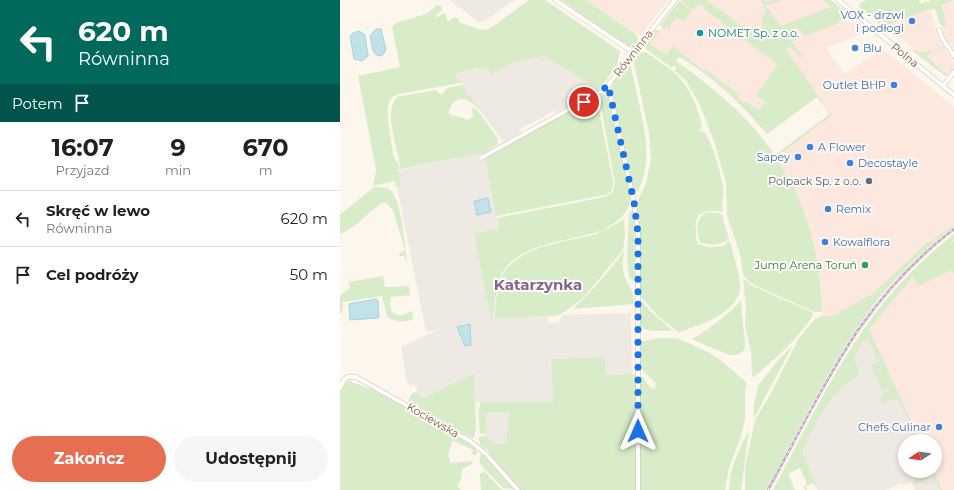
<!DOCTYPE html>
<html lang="pl">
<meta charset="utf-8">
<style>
:root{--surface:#fff;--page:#f6f6f6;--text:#202124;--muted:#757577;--line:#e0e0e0;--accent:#e76f51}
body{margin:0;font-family:Montserrat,sans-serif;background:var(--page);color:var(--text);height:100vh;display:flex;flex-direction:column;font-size:15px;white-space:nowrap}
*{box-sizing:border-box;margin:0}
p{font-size:13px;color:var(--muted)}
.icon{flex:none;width:22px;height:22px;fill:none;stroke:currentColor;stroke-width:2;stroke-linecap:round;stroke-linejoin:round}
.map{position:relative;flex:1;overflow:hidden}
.details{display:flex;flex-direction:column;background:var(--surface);width:340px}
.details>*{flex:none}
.guide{background:#00695c;color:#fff;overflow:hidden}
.needle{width:26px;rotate:258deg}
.tools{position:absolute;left:558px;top:434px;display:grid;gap:8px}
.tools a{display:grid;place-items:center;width:44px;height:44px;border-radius:50%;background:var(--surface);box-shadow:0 2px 6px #0003;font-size:20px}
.pin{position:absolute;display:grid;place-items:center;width:34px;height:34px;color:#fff;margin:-17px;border:2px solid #fff;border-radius:50%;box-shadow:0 1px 4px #0007}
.me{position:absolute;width:44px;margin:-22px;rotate:0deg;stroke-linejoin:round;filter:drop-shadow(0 0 3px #0008)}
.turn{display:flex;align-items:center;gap:14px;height:84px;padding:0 12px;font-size:18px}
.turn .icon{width:52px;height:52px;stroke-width:2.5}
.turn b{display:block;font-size:28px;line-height:34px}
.then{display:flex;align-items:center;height:38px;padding:0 12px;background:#0003;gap:8px;font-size:15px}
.eta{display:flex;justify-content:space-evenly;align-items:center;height:68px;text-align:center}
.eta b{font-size:24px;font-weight:700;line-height:28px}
.cta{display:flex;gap:8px;margin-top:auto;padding:8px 12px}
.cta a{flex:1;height:46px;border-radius:24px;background:var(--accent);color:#fff;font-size:16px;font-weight:700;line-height:46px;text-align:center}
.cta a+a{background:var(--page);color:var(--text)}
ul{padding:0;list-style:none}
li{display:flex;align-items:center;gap:12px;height:56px;padding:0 12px;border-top:1px solid var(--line)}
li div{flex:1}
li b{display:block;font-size:15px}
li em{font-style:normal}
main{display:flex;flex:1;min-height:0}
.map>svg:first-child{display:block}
.commercial{fill:#fde8e0}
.industrial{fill:#efe9e4}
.green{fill:#d8ecc9;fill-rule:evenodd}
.water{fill:#bfe3e8;stroke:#a5d3da}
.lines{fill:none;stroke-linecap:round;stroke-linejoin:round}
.minor-casing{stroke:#d1beb0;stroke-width:5}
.minor{stroke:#fff;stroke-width:4}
.rail-casing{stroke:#b9a8c9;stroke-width:2.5}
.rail{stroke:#fffaf3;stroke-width:1;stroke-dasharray:3;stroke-linecap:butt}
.route{stroke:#1a73e8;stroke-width:7;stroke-dasharray:0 12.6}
.shop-dot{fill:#3f7fe0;stroke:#fffaf3;stroke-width:1.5}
.culture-dot{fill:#0f9aa8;stroke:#fffaf3;stroke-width:1.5}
.service-dot{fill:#5c6f8a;stroke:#fffaf3;stroke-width:1.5}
.leisure-dot{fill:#2e9e5b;stroke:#fffaf3;stroke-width:1.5}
.labels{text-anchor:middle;stroke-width:4;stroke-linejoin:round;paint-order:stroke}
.shop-label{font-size:11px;fill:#366cbe;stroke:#fffaf3;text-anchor:start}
.culture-label{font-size:11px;fill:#0d838f;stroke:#fffaf3;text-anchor:start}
.street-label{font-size:11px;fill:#7a5c4d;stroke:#fffaf3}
.service-label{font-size:11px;fill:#4e5e75;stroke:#fffaf3;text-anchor:end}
.leisure-label{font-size:11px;fill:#27864d;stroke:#fffaf3;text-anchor:end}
.district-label{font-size:15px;font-weight:bold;fill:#846695;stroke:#fffaf3}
</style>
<main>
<section class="details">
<div class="guide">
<div class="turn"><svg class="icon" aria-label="left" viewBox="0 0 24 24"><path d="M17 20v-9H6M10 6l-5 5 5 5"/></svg><div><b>620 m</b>Równinna</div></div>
<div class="then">Potem<svg class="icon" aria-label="arrive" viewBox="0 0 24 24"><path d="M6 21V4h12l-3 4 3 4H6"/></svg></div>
</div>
<div class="eta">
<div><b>16:07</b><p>Przyjazd</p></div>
<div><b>9</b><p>min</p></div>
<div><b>670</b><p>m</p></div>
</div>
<ul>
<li><svg class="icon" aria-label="left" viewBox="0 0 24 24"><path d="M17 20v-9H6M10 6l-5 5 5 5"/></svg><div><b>Skręć w lewo</b><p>Równinna</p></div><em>620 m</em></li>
<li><svg class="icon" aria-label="arrive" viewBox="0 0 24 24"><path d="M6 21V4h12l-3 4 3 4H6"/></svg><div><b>Cel podróży</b></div><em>50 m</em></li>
</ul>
<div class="cta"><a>Zakończ</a><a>Udostępnij</a></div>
</section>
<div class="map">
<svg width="614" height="490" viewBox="0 0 614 490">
<rect width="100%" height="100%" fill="#fdf6ec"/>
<g class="commercial">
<path d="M246,0H328L300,36Z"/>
<path d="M343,0H483L524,33L486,48L504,74L543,49L614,107V224L572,259L526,312L482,317L480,279L477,257L472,235L466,216L453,186L435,155L490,114L477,97L427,134L399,103L374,81L340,56L336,61L310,43Z"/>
<path d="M614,0V49L604,36L596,5Z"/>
<path d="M590,8L598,39L614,63V68L607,76L545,25Z"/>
<path d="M614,243V490H602L593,471H595V441H580L529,329L573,277Z"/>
</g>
<g class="industrial">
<path d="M109,0H175L143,22H139Z"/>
<path d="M204,56L259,89L216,113L214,111L180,129L181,132L164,142L114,74Z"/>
<path d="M144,153L159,229L135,233L151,318L208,316L209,323H218L223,315L291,313L292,374L265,375V358L211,359L213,402H135L134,374L80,398L74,384L70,386L67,381L61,347L100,329L86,332L54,171Z"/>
<path d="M529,329L580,441H565V471H593L602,490H575L571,482L563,485L562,483L546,490H477L474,483L469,485L457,455Z"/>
<path d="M147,412H169L166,444H155L144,437Z"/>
</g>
<g class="green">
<path d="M189,0H205L280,51L277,66L259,89L204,56L172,63L151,75L148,68L138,70V68L115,74L121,83L58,94L52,97L48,105V120L53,155L60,168C59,149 42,113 57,97L95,90L102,95L107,88L122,85L164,142C155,134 130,83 112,104C111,106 110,110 108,112C113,118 120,115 127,120L133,117L132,108L137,110L157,137L158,144L144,153L55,170C59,173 61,181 60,186H56L55,181L32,186L34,182L36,170L18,76L60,67L52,27L56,23L86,14L97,5L102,7V10L96,15L97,18L103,13L106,15L107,21H110L111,19L115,17L119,19V22L141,30L149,29Z"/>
<path d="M221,0H246L297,35L298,44L292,47L286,46Z"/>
<path d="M340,0H366L420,39L423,35L422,16V15L424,16L426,12L421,0H423L425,2L433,0V1L429,4L434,2V0H442L429,5L428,3L425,5L441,26L491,7L483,0H491L504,11V13L497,24L465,36C461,30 455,24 449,32L451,37L457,39L451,42L463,56L460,58L451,46L446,50L470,83V85L471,86L475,84L472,88L492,115L482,123L481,122L465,135V136L436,157C441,167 448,176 453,186C473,226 481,268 482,312H475L416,286L409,282L403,274L400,254L387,215L386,183L375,144L360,105L346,81L334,70L336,69V67L332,66V68L306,49L304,44L315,30H320L310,44L326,54L336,43L334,47L364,71L365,69L400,95L398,98L404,103L406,101L419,110L425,102L416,95L438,65L363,8L364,7L360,4H358L353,10ZM339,57C373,76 402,104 427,134L477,97L490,114L435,155C407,115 375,89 336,61Z"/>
<path d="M527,0H579L580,4L587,1V3L590,2V0H597L598,1L600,0H614L601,5L605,16L603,17L606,22L605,26H602L600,24L595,9L590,10L589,9L547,25L557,33L554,36L518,6L521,2Z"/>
<path d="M339,1L352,11L344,22L336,17L329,27L331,29L328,32L330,29L326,26L324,29L320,25Z"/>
<path d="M604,47V50L603,48L591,51L587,57L593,62L594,64L602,71L607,73L605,76L573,51L574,49L580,53Z"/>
<path d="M298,50H300L302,53L306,52L316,59H313V61L316,59C320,63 325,65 329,68C347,82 359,106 362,128L359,130L361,132L363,131C372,140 381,174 383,187C384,196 381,204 383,212C374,210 358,209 356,222C355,225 356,229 356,232C356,237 356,240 359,244L369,247L370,249L371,247L383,246L388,241L391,243C393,257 401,276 400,289C397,313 357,327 338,332L318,316L299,295L296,205L306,183L311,159L309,133L293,59L294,55Z"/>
<path d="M287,64L291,65C297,108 320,156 295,196L271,88L274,81Z"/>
<path d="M265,94L269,96L291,193C291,214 278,221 262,231L269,228L284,219L285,235L283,250L245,296L237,303L221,314L213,316L154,318C156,306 156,291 161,279C173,246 227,242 257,234L261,231C232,241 174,243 161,276C155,289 155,305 153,319H151L134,233L159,229L157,218L264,197L273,192L275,183L260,101L262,95Z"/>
<path d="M254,99L258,105L273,181C273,189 272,193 264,195L156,216L145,157Z"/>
<path d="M34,187C39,187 46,187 50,190C62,199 65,247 67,263L64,256H60L59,253L65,250L53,210L46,203H41C37,208 33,209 29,213C20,221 12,229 0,234V215Z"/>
<path d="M292,211L294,212L295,280L293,281L289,277L287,258L289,213Z"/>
<path d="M366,212L379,213L383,216V220L389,239C380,246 370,246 360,242C356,230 355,221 366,212Z"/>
<path d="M614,224V226C587,247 561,271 539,298C493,356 462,425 426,490H405V468L415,420L430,395L459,338L473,321L481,316L498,315L501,310H504L532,294L588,242H590Z"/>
<path d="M614,234V239L613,240L614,243V275L611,270L578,286L573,277L529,329L580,441H575L572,429L559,401L552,399L543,404L540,403V399L543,397V394L549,391L548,389L543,391L531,366L539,361L538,358L537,359L534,356L536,355L528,339L523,341L514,358L519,371L518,375C512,381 505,385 499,391C483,407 473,429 463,449V454L475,482V487L473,483L466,486L467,490H465L464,486L467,484L460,468L448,474L455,490H433C462,436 489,379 524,329C549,293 580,261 614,234Z"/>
<path d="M284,251C283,259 282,267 284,274C287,285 296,293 293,304L233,309C252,292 268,272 284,251Z"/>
<path d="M43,276L45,287L69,286L70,295L51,297L50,305L52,312L60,316L72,311L73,319C64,323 56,322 47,317L42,296L3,302L2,313H0V296L10,288L9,282Z"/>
<path d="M403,278L410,285L472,312L473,315C459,338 435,359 414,377L412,376L411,351L405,327L406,307Z"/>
<path d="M300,299L310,311L333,331C322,330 305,334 299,324Z"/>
<path d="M401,300C402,308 402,317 403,325C404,339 412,357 389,355L351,339C361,336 395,309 401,300Z"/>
<path d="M317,338H333L339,339L370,353L383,362L405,381L407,384L405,389V419L401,436L389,468L385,490H300V378L302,376C306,382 309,388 315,389L316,383C298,368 299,365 301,342Z"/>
<path d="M453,345L414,418V404L418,386L439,359Z"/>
<path d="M265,357V375L293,374L296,376V490H181L154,460L147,449H144C140,445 139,442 139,437L145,436L155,444H166L169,412H147L145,433L140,434L138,409L140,408V402H213L211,359Z"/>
<path d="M134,374L136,429L134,437L132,438L116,431L71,406L70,404L72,401H68L71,395L77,391L81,398Z"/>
<path d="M8,381L31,389L61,405L92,425L110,434L113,433L135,448L137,453L135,456L132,454L133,450L114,441L112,442L108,456L111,463L133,461L132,464L122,469L121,480L117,486L121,490H0V389L2,382Z"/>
<path d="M409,430L401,490H389C389,469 400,448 409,430Z"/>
<path d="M141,454L143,455L174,489L163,488L140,464V456Z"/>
<path d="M143,471L146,473L162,490H141L140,474V473H143Z"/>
<path d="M573,471H593L602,490H600L593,476L577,483L575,482L574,480Z"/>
</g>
<g class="water">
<path d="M36,29H41L46,50L42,56L36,55L33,51L30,36Z"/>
<path d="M19,31L25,35L28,56L22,61L14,59L10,36L13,33Z"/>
<path d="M148,198L151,212L137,215L134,201Z"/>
<path d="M36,299L38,301L39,317L38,318L10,320L9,304Z"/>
<path d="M130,324L131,345L125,346L117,327Z"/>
</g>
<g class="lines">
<g class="minor-casing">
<g id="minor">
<path d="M215,0L293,52"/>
<path d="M498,0L614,95"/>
<path d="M599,30L602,38L614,56"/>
<path d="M268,85L294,202L298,233V490"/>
<path d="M603,86L614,72"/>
<path d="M141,158L262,91L268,85L335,0"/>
<path d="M0,388L4,380L7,377H16L130,441L146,454L178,490"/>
</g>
</g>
<use href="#minor" class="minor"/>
<g class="rail-casing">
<path id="rail" d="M428,490C457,437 485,380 518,330C545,292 577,257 614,229"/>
</g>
<use href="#rail" class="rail"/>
</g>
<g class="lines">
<path class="route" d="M244,102L259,93L268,85L294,202L298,234V431"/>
</g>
<g class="shop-dot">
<circle cx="572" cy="21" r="4"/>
<circle cx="515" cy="48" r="4"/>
<circle cx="554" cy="85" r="4"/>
<circle cx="470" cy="147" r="4"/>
<circle cx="458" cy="157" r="4"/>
<circle cx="510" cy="163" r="4"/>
<circle cx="488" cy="209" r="4"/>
<circle cx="485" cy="242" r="4"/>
<circle cx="599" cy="427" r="4"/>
</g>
<circle class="culture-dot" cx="360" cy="33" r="4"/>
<circle class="service-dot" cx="529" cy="181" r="4"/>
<circle class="leisure-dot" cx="525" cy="265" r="4"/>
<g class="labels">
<g class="shop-label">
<text x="564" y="19" text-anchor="end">VOX - drzwi<tspan x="564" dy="13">i podłogi</tspan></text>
<text x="523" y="52">Blu</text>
<text x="546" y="89" text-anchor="end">Outlet BHP</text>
<text x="478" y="151">A Flower</text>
<text x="450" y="161" text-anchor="end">Sapey</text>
<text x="518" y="167">Decostayle</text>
<text x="496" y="213">Remix</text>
<text x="493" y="246">Kowalflora</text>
<text x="591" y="431" text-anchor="end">Chefs Culinar</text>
</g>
<g class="culture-label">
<text x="368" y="37">NOMET Sp. z o.o.</text>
</g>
<g class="street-label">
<text transform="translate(293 53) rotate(-52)" y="4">Równinna</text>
<text transform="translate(565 55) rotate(39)" y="4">Polna</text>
<text transform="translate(93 420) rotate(30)" y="4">Kociewska</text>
</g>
<g class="service-label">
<text x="521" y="185">Polpack Sp. z o.o.</text>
</g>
<g class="leisure-label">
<text x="517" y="269">Jump Arena Toruń</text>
</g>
<g class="district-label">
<text x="198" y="290">Katarzynka</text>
</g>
</g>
</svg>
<div class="tools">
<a><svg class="needle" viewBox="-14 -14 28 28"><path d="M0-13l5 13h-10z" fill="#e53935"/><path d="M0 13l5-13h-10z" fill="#757577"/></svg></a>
</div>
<div class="pin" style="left:244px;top:102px;background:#d93025"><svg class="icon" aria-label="arrive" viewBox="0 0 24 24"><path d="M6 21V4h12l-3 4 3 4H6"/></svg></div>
<svg class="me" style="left:298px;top:431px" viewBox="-20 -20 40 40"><path d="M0-17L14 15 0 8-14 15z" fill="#1a73e8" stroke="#fff" stroke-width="4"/></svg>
</div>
</main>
